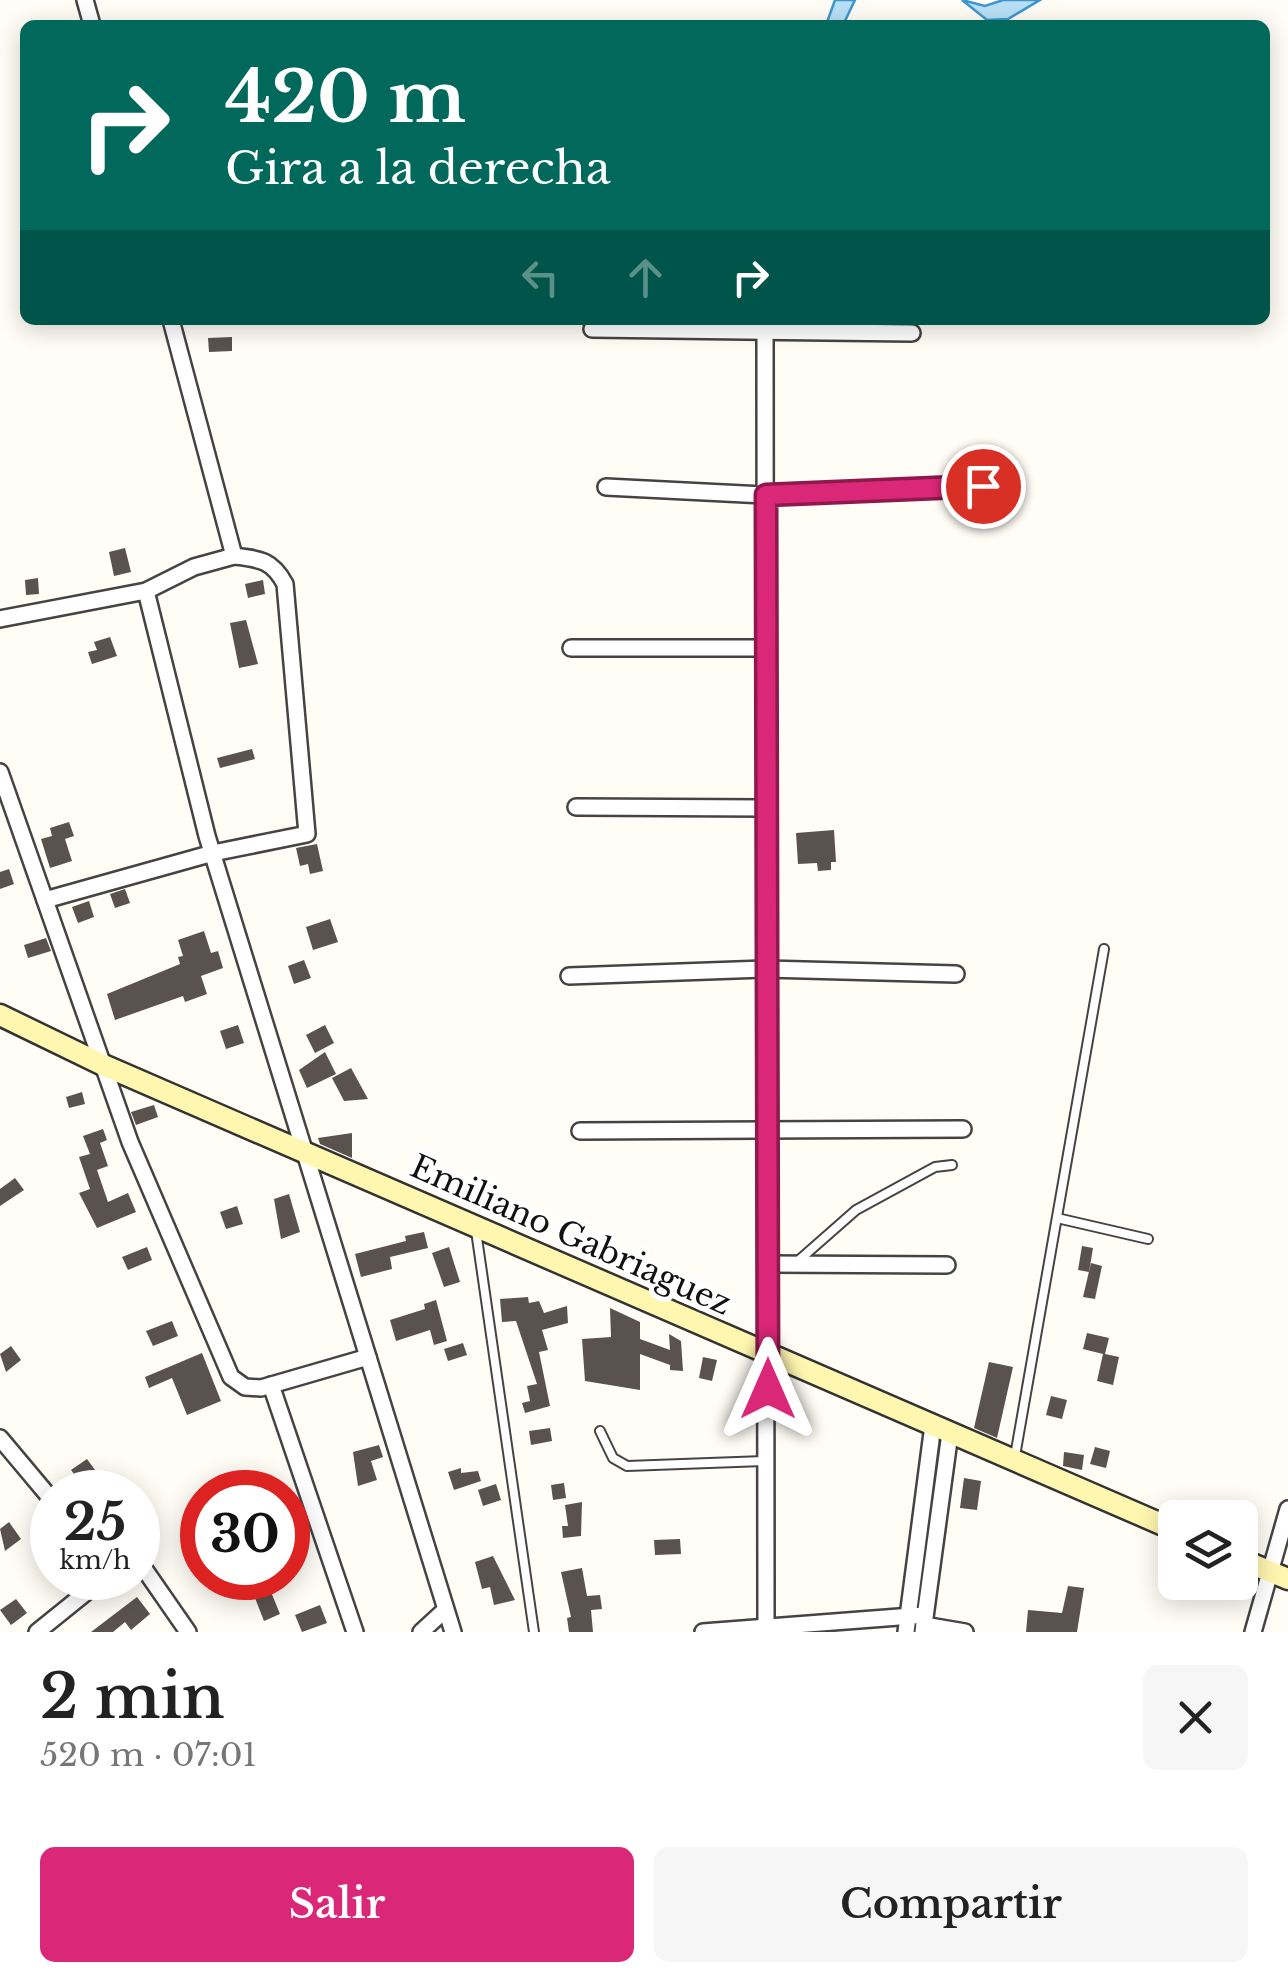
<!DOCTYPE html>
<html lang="es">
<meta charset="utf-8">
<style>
:root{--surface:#fff;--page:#f6f6f6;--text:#222;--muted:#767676;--accent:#db2777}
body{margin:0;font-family:"Libre Baskerville",serif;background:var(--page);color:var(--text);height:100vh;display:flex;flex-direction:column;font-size:38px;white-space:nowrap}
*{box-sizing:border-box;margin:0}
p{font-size:32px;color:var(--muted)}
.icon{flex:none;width:55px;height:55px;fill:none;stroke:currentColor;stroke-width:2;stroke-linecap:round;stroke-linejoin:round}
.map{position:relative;height:1632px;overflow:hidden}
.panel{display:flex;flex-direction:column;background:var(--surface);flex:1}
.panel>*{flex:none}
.hud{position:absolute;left:20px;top:20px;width:1250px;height:305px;border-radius:15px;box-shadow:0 5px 25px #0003;background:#00695c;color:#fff;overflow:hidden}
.tools{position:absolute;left:1158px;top:1500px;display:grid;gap:20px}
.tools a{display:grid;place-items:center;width:100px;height:100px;border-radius:15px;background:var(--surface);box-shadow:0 5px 25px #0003;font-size:50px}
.speed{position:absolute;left:30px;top:1470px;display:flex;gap:20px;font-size:50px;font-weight:700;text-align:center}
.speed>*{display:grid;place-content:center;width:130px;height:130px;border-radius:50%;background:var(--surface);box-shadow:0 5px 25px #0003;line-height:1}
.speed small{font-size:25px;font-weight:400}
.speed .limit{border:15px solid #d22;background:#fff;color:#111}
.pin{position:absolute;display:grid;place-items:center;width:85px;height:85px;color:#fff;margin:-42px;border:5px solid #fff;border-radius:50%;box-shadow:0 2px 10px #0007}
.me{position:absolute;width:110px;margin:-55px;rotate:0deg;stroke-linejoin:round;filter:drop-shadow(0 0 8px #0008)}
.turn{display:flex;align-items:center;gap:35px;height:210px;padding:0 40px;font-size:45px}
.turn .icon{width:130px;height:130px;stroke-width:2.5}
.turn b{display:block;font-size:70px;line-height:85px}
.lanes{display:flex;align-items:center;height:95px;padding:0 40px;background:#0003;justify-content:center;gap:50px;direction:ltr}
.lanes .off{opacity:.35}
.round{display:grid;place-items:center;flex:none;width:105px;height:105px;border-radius:15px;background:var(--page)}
.summary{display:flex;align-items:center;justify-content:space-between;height:170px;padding:0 40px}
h1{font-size:60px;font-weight:600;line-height:75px}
.button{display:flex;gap:20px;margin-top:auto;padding:20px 40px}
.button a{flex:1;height:115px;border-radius:15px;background:var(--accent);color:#fff;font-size:40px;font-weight:600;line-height:115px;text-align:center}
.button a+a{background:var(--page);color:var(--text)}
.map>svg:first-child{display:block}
.water{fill:#b9e0f7;stroke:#3f96cf;stroke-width:2.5}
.building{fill:#5a524d}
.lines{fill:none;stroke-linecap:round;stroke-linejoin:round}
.service-casing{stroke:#444;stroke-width:12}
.minor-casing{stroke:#444;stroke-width:20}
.secondary-casing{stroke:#333;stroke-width:25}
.service{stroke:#fff;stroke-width:8}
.minor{stroke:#fff;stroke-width:15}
.secondary{stroke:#fff6b0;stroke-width:20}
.route-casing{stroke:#8e194d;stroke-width:25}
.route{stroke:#db2777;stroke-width:18}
.labels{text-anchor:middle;stroke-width:10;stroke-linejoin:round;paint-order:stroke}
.street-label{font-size:32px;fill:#111;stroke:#fff}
</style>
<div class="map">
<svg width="1288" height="1632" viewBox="0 0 1288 1632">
<rect width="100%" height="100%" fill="#fffdf5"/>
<g class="water">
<path d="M835,0H855L843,25H826Z"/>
<path d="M962,0L985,6L1003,0H1040L1008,19L987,20Z"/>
</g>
<g class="building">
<path d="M232,337V351L209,352L208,338Z"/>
<path d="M125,548L131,572L114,576L109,552Z"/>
<path d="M38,578L39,594L26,595L25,580Z"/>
<path d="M263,580L265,594L248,598L245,584Z"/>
<path d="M246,620L258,664L239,668L230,623Z"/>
<path d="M110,637L117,656L92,664L88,652L97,650L94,642Z"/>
<path d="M252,749L255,759L220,768L217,758Z"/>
<path d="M69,822L74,836L65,839L72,861L50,868L41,839L52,836L50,828Z"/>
<path d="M834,830L836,862H831V870L818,871L817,863L798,864L796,833Z"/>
<path d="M317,844L323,871L310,874L308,864L300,866L296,848Z"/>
<path d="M9,869L14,884L0,889V872Z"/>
<path d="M125,889L130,903L115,908L110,894Z"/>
<path d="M89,901L94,917L78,923L72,907Z"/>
<path d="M330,919L338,942L313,950L306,927Z"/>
<path d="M204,931L211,953L218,951L223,968L201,976L207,994L185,1002L183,996L115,1020L107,994L180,964L178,957L183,956L178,940Z"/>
<path d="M46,938L51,951L28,958L24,945Z"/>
<path d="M304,960L311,978L294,984L288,966Z"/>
<path d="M238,1025L244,1043L226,1049L220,1031Z"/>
<path d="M325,1025L334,1043L315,1053L306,1035Z"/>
<path d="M325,1052L336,1074L307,1088L299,1070Z"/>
<path d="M351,1068L368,1099L344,1101L332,1078Z"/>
<path d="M82,1092L85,1104L69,1108L66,1097Z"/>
<path d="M154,1105L158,1117L136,1125L131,1112Z"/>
<path d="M103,1129L107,1140L100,1143L108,1166L97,1170L108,1202L128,1193L136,1212L97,1228L79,1193L90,1189L79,1157L90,1154L83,1136Z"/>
<path d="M352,1133V1158L320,1144L318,1138Z"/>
<path d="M15,1178L24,1190L0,1206V1189Z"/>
<path d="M289,1194L300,1232L281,1239L274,1199Z"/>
<path d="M237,1206L243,1224L226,1229L220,1212Z"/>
<path d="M424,1232L428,1248L390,1257L392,1269L361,1277L355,1254L406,1241L405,1236Z"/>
<path d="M1082,1246L1093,1248L1089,1272L1078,1270Z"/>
<path d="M147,1247L152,1260L128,1270L122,1257Z"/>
<path d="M449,1247L460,1282L444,1287L432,1253Z"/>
<path d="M1091,1263L1102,1266L1095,1299L1083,1297Z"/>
<path d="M528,1297L529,1303L539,1301L544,1313L567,1306L568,1323L542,1330L548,1350L539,1352L550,1406L525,1413L522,1403L530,1401L527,1386L537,1384L516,1321L502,1322L500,1299Z"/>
<path d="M436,1300L447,1341L434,1345L430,1330L396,1341L390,1320L425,1309L424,1304Z"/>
<path d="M610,1308L640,1322V1339L670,1350L669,1334L681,1341L683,1371L670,1370V1365L640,1354V1390L585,1381L582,1339L611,1337Z"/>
<path d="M172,1321L178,1336L153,1346L146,1331Z"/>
<path d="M1087,1333L1109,1338L1105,1354L1119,1357L1113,1385L1097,1381L1103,1354L1083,1349Z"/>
<path d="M463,1343L467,1355L448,1361L444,1349Z"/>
<path d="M11,1346L21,1360L6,1372L0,1354Z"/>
<path d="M202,1353L221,1401L187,1415L172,1378L149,1388L145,1377Z"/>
<path d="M703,1357L717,1360L712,1381L699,1378Z"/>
<path d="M989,1362L1013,1367L997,1438L974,1428Z"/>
<path d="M1051,1396L1067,1400L1062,1419L1046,1415Z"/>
<path d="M550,1428L552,1441L531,1445L529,1431Z"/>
<path d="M379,1445L383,1457L371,1461L377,1480L358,1486L353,1452Z"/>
<path d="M1095,1447L1110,1451L1106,1468L1090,1464Z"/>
<path d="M1064,1452L1084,1455L1082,1470L1063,1466Z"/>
<path d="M87,1459L98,1474L95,1476L107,1492H88L71,1470Z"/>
<path d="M461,1468V1473L478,1471L481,1481L454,1490L448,1472Z"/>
<path d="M964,1478L981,1481L977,1510L960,1508Z"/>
<path d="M564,1483L566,1498L553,1500L551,1485Z"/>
<path d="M496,1484L501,1500L483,1506L478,1490Z"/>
<path d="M582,1502L581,1536L563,1538L562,1526H568L565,1505Z"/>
<path d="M303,1513L310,1533L293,1540L288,1519Z"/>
<path d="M9,1522L21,1539L5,1551L0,1529Z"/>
<path d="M680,1539L681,1554L655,1555L654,1540Z"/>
<path d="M493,1556L515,1600L494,1605L490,1587L482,1589L475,1562Z"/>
<path d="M582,1568L587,1596L600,1595L602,1609L591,1610L593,1632H569L567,1618L571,1617L561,1572Z"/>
<path d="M1068,1586L1084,1588L1077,1632H1026L1028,1610L1062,1613Z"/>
<path d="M271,1592L280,1614L264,1621L255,1598Z"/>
<path d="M137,1597L150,1614L131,1630L125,1622L113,1632H91Z"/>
<path d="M16,1599L27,1613L11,1625L0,1610Z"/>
<path d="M320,1605L327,1623L302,1632L295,1615Z"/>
</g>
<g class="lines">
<g class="service-casing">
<g id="service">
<path d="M1057,1218L1148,1239"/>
<path d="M476,1231L534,1632"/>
<path d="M798,1261L856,1210L935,1167L952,1165"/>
<path d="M600,1431L613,1458L627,1466L767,1461"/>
<path d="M1015,1456L1104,949"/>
</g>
</g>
<g class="minor-casing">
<g id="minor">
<path d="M85,0L92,25"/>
<path d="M765,320L766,1632"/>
<path d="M592,329L912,333"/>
<path d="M606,487L766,495L983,486"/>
<path d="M146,591L207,836L453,1632"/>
<path d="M0,619L146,591L194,567L234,556L171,320"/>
<path d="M571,648H765"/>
<path d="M0,772L130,1142L231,1377L245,1387L261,1388L368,1357"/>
<path d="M576,807L764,808"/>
<path d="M45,900L213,853L307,834L285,584C272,560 260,559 234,556"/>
<path d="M569,976L766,969L956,974"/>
<path d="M580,1131L963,1129"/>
<path d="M768,1264L947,1265"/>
<path d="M271,1385L355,1632"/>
<path d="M0,1438L52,1500"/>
<path d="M138,1566L145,1570L188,1632"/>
<path d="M924,1625L965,1632"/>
<path d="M37,1632L104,1578"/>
<path d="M421,1632L445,1610"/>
<path d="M703,1632L925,1615"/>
<path d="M906,1632L933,1425"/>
<path d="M923,1632L950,1433"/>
<path d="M1253,1632L1288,1509"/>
</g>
</g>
<g class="secondary-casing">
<g id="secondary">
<path d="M0,1015L101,1064L1175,1530"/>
<path d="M1240,1559L1288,1579"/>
</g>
</g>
<use href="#service" class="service"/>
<use href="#minor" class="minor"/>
<use href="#secondary" class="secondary"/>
</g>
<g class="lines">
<g class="route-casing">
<path id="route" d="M768,1389L766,495L983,486"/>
</g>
<use href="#route" class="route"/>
</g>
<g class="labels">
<g class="street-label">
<text transform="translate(571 1235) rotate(24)" y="11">Emiliano Gabriaguez</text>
</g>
</g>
</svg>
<div class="tools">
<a><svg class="icon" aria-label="layers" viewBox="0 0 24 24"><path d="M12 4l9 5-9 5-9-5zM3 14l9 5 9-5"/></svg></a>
</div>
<div class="speed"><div>25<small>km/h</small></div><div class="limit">30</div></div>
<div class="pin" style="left:983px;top:486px;background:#d93025"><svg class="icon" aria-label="arrive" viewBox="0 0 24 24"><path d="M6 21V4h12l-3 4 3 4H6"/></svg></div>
<svg class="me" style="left:768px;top:1389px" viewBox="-20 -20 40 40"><path d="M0-17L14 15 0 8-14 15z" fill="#db2777" stroke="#fff" stroke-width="4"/></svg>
<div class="hud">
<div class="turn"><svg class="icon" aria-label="right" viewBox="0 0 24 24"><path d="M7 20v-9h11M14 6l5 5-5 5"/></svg><div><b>420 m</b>Gira a la derecha</div></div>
<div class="lanes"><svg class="icon off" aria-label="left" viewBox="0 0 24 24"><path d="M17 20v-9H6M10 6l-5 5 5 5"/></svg><svg class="icon off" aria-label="ahead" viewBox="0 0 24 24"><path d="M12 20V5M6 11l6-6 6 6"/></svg><svg class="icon" aria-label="right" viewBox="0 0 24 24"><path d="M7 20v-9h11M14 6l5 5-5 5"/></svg></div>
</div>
</div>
<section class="panel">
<div class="summary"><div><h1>2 min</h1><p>520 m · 07:01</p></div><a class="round"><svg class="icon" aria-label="close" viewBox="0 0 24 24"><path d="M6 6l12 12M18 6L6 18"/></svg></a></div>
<div class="button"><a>Salir</a><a>Compartir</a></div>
</section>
